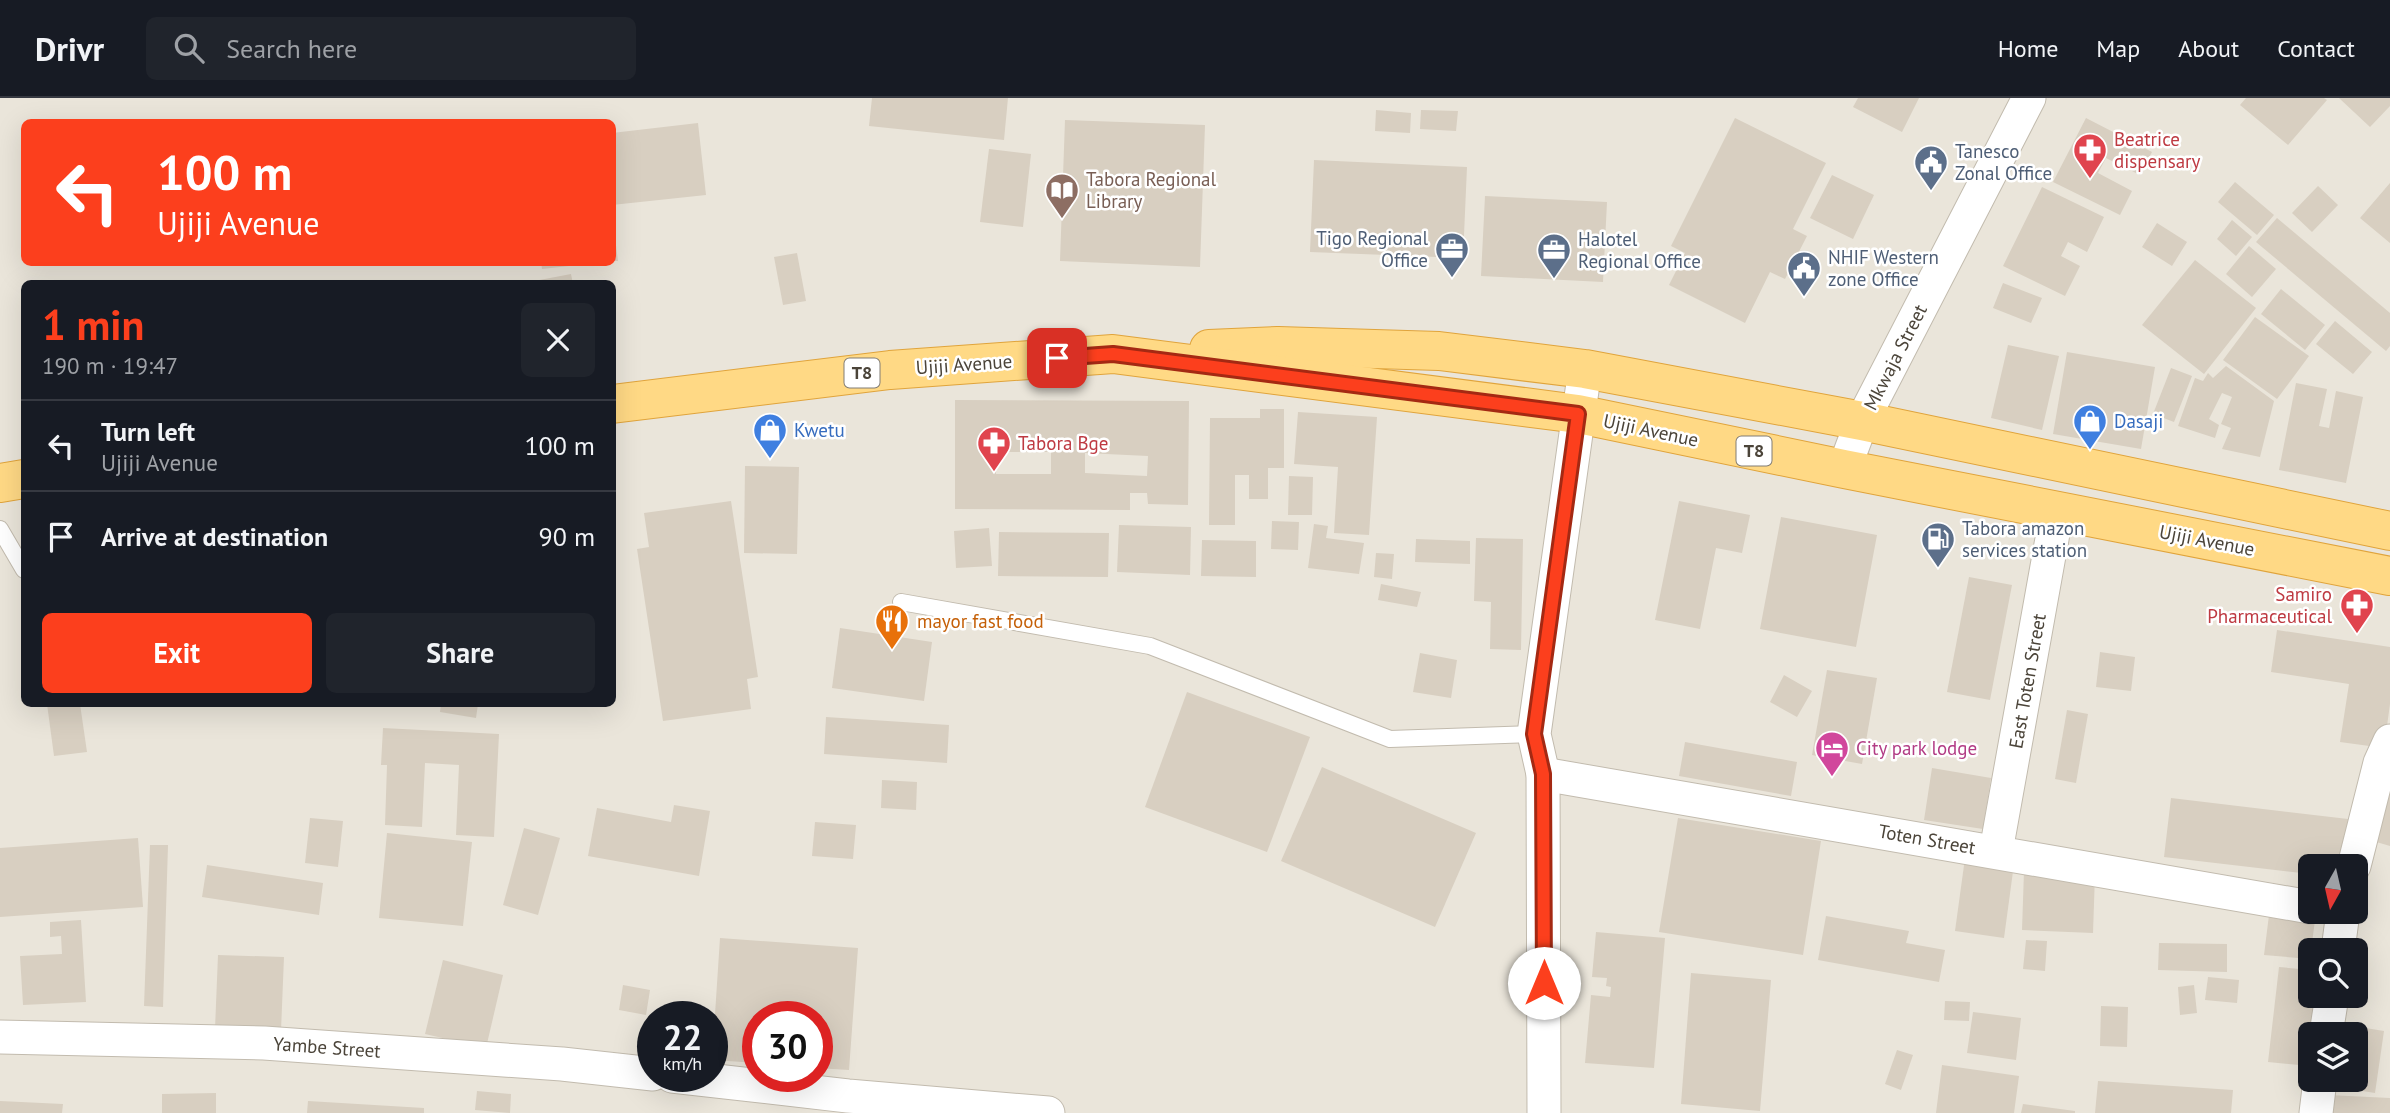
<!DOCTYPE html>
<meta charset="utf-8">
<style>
:root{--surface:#171b24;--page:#20242c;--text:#f1f3f6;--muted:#9ea1a6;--line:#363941;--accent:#fc3f1d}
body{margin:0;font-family:"PT Sans",sans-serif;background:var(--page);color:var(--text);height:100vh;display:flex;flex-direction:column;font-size:26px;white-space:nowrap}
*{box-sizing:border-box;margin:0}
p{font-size:23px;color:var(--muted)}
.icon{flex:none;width:38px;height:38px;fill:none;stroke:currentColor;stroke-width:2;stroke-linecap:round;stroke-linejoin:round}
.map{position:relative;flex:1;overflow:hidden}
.sheet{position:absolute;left:21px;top:182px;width:595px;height:427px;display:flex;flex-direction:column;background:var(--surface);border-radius:10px;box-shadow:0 7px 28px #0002}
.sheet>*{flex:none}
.banner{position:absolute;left:21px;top:21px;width:595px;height:147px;border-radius:10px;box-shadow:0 7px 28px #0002;background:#fc3f1d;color:#fff;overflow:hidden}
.needle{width:46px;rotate:188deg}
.controls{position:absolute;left:2298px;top:756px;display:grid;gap:14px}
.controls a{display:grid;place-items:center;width:70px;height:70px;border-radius:10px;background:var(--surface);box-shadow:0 7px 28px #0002;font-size:35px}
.speed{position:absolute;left:637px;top:903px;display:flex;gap:14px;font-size:35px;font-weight:700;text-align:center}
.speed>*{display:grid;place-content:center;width:91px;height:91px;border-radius:50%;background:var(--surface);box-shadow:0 7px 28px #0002;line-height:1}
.speed small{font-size:18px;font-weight:400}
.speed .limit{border:10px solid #d22;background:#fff;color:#111}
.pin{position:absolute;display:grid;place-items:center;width:60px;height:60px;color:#fff;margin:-30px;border-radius:14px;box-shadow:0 4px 10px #0006}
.me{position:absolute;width:77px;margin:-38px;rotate:0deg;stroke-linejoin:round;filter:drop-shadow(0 0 5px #0008)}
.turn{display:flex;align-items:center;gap:24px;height:147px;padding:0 21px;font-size:32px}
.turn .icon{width:91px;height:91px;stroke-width:2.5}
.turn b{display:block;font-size:49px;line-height:60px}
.round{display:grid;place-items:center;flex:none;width:74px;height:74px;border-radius:10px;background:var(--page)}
.headline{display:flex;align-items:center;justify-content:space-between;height:119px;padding:0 21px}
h1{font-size:42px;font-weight:800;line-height:52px;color:var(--accent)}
.action{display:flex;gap:14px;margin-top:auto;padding:14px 21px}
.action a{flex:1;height:80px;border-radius:10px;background:var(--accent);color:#fff;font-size:28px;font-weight:800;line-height:80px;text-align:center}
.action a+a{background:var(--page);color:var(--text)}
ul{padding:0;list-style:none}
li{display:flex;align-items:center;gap:21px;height:91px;padding:0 21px;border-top:2px solid var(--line)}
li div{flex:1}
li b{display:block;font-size:26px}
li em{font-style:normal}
header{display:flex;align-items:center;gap:42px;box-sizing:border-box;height:98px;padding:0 35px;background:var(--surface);border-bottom:2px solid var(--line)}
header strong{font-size:33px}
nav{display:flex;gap:38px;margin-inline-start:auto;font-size:24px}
.search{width:490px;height:63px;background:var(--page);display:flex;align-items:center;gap:18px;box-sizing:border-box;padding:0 24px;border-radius:10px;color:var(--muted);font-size:26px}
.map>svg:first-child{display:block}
.residential{fill:#eae5da;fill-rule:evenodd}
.building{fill:#d8cfc1;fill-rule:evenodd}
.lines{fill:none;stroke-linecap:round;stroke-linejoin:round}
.service-casing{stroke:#c2bbae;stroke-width:18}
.minor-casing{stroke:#c2bbae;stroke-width:35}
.trunk-casing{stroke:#e0a43c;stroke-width:40}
.service{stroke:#fff;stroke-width:16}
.minor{stroke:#fff;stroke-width:33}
.trunk{stroke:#ffd985;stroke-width:38}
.route-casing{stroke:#a42913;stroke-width:18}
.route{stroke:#fc3f1d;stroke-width:12}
.labels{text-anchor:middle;stroke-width:5;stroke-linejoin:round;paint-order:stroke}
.shield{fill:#fff;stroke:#817c74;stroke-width:2}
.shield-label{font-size:18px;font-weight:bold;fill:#4b4439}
.health-label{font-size:19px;fill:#be3a42;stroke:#fff;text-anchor:start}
.service-label{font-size:19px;fill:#4e5e75;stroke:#fff;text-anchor:start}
.education-label{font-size:19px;fill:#785e54;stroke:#fff;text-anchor:start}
.street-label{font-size:19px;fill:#4b4439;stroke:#fff}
.shop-label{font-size:19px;fill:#366cbe;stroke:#fff;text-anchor:start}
.food-label{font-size:19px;fill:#c56008;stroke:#fff;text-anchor:start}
.hotel-label{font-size:19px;fill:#b23c85;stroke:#fff;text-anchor:start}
</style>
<header>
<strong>Drivr</strong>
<div class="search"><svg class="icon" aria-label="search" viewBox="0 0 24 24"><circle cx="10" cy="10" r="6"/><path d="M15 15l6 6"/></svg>Search here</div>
<nav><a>Home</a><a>Map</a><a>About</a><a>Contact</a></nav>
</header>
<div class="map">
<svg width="2390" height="1015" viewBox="0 0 2390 1015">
<rect width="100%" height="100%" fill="#f6f3ec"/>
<path class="residential" d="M0,0H2390V1015H0ZM24,24H612V164H24ZM24,186H612V606H24ZM2310,768H2356V814H2310ZM2310,852H2356V898H2310ZM653,919H712V978H653ZM758,919H817V978H758ZM2310,936H2356V982H2310Z"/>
<g class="building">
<path d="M872,0H1008L1004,42L869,28Z"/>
<path d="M1858,0H1919L1902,34L1853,9Z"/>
<path d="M2246,0H2324L2327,2L2288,47L2240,7Z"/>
<path d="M2339,0H2390V8L2370,29Z"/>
<path d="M1376,12L1411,15L1410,35L1375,33Z"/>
<path d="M1421,12L1458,13L1456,33L1420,31Z"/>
<path d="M1735,20L1826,65L1793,131L1807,138L1785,181L1770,174L1745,225L1669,187L1685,155L1671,148Z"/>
<path d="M2086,20L2152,54L2140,77L2106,60L2098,75L2132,93L2120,117L2053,84Z"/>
<path d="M1065,22L1205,27L1200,169L1060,163Z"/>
<path d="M698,25L706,97L612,107V35Z"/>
<path d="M989,51L1031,56L1023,129L980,124Z"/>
<path d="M1314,62L1467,69L1463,160L1310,154Z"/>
<path d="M1832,77L1874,97L1853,141L1810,120Z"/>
<path d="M2235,84L2274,117L2257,137L2218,104Z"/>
<path d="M2390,85V145L2360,120Z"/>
<path d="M2318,88L2338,107L2312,134L2292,115Z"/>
<path d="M2042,89L2104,119L2087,154L2068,144L2061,158L2080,168L2065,198L2003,168Z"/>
<path d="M1485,98L1607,104L1603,184L1481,178Z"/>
<path d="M2277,120L2390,215V248L2386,253L2256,144Z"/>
<path d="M2232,122L2252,139L2236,158L2217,141Z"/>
<path d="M2157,125L2187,144L2172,168L2142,149Z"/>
<path d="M612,132H614L618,163H612Z"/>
<path d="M2249,148L2276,171L2252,199L2226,176Z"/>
<path d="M797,155L806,203L783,207L774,159Z"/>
<path d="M2195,162L2256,210L2204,276L2142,227Z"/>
<path d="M541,164H587V166L542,171Z"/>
<path d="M571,176L573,186H529V184Z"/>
<path d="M2003,185L2042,200L2031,225L1993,210Z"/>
<path d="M2281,191L2325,227L2305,252L2261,216Z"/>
<path d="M2255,219L2309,258L2277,301L2223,262Z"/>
<path d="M2335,223L2372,254L2353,276L2316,246Z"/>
<path d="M2008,247L2059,258L2042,332L1991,320Z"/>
<path d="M2067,254L2155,269L2141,351L2053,336Z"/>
<path d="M2226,268L2274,303L2260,359L2222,351L2231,330L2221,326L2232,299L2222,295L2209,321L2219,327L2215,340L2178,328L2195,280L2203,283L2208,275L2213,280Z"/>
<path d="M2171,270L2192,278L2174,324L2153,316Z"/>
<path d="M2296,285L2327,291L2319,328L2329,330L2336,293L2363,299L2346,385L2279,372Z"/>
<path d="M955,302L1189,303L1188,407L1148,406L1147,395H1130V412L955,411ZM995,354H1051V376H996ZM1085,355L1148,358L1147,378L1085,375Z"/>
<path d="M1260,311H1284V370H1268V401H1249V377H1235V427H1209L1210,320H1260Z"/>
<path d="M1298,314L1377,319L1369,437L1334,435L1338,369L1294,366Z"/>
<path d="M745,368L799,369L797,456L744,455Z"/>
<path d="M1289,378L1313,379L1312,417H1288Z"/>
<path d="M731,403L758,579L747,581L751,611L663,623L637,451L649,449L644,415Z"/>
<path d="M1679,403L1750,417L1742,455L1716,450L1700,531L1655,522Z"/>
<path d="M1781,419L1877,437L1856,549L1760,531Z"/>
<path d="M1272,423L1299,424L1298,452L1271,451Z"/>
<path d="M1314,426L1328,428L1326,440L1364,445L1359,476L1308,470Z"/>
<path d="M1119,427L1191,429L1190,477L1117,474Z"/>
<path d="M989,430L992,468L956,470L954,433Z"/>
<path d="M999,434L1109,435L1108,479L998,478Z"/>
<path d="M1476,440L1523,441L1521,552L1490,551L1491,504L1474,503Z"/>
<path d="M1416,441L1470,443V466L1415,464Z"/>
<path d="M1202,442L1256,443V479L1201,478Z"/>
<path d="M1376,455L1394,456L1392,481L1374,479Z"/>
<path d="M1969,479L2012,487L1990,602L1947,594Z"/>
<path d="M1381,486L1421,494L1417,509L1378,502Z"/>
<path d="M840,530L932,544L924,603L832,590Z"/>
<path d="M2277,532L2390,549V606L2384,650L2340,644L2349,586L2271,574Z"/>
<path d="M2100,554L2135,559L2131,593L2096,589Z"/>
<path d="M1420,555L1457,562L1451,600L1413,594Z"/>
<path d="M1827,572L1877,580L1862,666L1812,657Z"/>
<path d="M1784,577L1812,593L1797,619L1770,604Z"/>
<path d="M1187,594L1310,639L1267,754L1145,709Z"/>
<path d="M47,606H80L87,654L54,658Z"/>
<path d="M441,606H478L476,620L440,614Z"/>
<path d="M2067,612L2088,616L2076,685L2055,681Z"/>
<path d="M826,619L949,627L947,665L824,656Z"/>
<path d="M383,630L499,636L494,739L456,737L459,667L425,665L422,729L385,727L387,667H381Z"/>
<path d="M1685,644L1797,664L1791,698L1679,678Z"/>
<path d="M1322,669L1476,735L1435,829L1281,763Z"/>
<path d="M1932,670L1991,680L1983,731L1924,722Z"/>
<path d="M882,682L917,684L916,712L881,710Z"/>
<path d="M2390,696V748L2373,743Z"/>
<path d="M2171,700L2348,721L2343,768H2310V776L2164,759Z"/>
<path d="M674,707L710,713L699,778L588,758L597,710L671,724Z"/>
<path d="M310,720L343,723L338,769L305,765Z"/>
<path d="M1678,720L1821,743L1803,857L1659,834Z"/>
<path d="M815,724L856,727L853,761L812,758Z"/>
<path d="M524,730L560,740L538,817L503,807Z"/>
<path d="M387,735L472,744L463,828L379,820Z"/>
<path d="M138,740L143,809L0,819V750Z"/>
<path d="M150,747H168L163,909L144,908Z"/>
<path d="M1965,760L2014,766L2004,840L1955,833Z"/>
<path d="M207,767L323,785L319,817L202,799Z"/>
<path d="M2024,773L2095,776L2093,835L2022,832Z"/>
<path d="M2269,817L2315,822L2310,861L2264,857Z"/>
<path d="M1826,818L1909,833L1906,845L1945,852L1939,884L1818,862Z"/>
<path d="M81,822L86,904L23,907L20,858L62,856L61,838L50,839V824Z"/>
<path d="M1596,834L1665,840L1654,970L1585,965L1591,897L1610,899L1611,889L1606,888L1607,880L1592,879Z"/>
<path d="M720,840L858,850L849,972L817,970V919H758V965L712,962Z"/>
<path d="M2026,842L2047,843L2045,873L2023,871Z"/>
<path d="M2159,845L2227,846V874L2158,872Z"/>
<path d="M218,857L284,859L281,933L215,931Z"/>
<path d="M443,862L503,877L486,950L425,936Z"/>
<path d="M2279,869L2310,872V898H2322L2310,936V968L2268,964Z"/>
<path d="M1691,875L1771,882L1760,1013L1681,1006Z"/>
<path d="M2208,879L2239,882L2237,905L2205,902Z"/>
<path d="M623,887L650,892L646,917L619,912Z"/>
<path d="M2194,887L2197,915L2180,917L2178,889Z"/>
<path d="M1945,903L1970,904L1969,923L1944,922Z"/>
<path d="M2101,908L2128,909L2127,949L2100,948Z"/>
<path d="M1973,914L2021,920L2016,962L1967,955Z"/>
<path d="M2341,926L2384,933L2375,995L2332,988L2333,982H2356V936H2339Z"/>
<path d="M1897,952L1913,957L1901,992L1885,986Z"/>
<path d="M1942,967L2019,978L2014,1015H1936Z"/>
<path d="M2098,983L2233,992L2231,1015H2095Z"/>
<path d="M477,993L511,996L510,1015L475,1012Z"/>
<path d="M216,995V1015H162V996Z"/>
<path d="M2328,997L2390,1000V1015H2327Z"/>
<path d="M0,1003L63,1006L62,1015H0Z"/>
<path d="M308,1003L424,1010V1015H307Z"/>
<path d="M2023,1006L2075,1013V1015H2021Z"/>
</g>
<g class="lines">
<g class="service-casing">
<g id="service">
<path d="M0,431L24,472"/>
<path d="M901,504L1150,548L1390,641L1534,636"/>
</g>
</g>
<g class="minor-casing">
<g id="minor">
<path d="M1844,371L1862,323L2029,0"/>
<path d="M1543,676L2310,809"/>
<path d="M1996,753L2057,413"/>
<path d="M2354,768L2380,665L2390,643"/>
<path d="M2338,852L2343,814"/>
<path d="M2326,936L2332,898"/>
<path d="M0,939L264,945L562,966L653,976"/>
<path d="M672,978L848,998L1048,1015"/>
<path d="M1544,1015L1543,676L1534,636L1585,271"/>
<path d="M2316,1015L2320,982"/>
</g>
</g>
<g class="trunk-casing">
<g id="trunk">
<path d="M1209,251L1278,248L1439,253L1585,271L1862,323L2390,433"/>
<path d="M612,306L890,272L1113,256L1578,316L1844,371L2390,478"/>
<path d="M0,385L24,381"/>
</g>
</g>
<use href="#service" class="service"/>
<use href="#minor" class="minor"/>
<use href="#trunk" class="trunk"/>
</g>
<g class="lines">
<g class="route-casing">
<path id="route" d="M1057,260L1113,256L1578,316L1534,636L1543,676L1544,885"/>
</g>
<use href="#route" class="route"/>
</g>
<defs>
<g id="pharmacy-pin" transform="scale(1.75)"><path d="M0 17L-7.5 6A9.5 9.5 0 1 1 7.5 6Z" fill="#e0444e" stroke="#fff"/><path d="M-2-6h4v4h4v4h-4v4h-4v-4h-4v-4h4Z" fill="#fff"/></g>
<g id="civic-pin" transform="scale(1.75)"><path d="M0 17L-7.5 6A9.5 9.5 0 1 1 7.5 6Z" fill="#5c6f8a" stroke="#fff"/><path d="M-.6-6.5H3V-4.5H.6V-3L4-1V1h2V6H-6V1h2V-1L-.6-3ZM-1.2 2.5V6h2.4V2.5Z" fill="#fff"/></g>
<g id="library-pin" transform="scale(1.75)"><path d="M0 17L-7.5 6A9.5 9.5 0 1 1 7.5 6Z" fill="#8d6e63" stroke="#fff"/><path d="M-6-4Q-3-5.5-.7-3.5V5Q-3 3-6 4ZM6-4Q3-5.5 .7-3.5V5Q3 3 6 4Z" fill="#fff"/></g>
<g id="office-pin" transform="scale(1.75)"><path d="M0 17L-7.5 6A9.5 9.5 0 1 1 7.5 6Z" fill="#5c6f8a" stroke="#fff"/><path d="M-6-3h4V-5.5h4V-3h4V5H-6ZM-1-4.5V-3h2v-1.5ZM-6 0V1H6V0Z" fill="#fff"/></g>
<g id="shop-pin" transform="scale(1.75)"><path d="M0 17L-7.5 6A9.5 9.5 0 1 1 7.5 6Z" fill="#3f7fe0" stroke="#fff"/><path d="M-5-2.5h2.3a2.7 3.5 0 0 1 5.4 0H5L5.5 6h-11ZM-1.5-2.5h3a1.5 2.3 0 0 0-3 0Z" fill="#fff"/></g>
<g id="fuel-pin" transform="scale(1.75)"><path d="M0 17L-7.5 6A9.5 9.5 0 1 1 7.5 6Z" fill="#5c6f8a" stroke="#fff"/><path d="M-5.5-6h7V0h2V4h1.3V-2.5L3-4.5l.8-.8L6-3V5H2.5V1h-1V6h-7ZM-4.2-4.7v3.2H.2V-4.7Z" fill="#fff"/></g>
<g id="restaurant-pin" transform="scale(1.75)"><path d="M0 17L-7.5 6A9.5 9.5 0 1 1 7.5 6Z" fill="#e8710a" stroke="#fff"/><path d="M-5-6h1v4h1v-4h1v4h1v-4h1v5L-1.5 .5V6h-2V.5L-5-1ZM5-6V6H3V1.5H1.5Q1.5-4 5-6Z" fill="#fff"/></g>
<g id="hotel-pin" transform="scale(1.75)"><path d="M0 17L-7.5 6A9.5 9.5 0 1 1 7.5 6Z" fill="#d1479c" stroke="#fff"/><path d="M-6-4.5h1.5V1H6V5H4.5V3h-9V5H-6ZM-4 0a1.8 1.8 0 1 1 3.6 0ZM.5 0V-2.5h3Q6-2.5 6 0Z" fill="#fff"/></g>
</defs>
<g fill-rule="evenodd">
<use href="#pharmacy-pin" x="2090" y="52"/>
<use href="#civic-pin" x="1931" y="64"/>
<use href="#library-pin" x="1062" y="92"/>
<use href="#office-pin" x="1452" y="151"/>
<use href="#office-pin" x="1554" y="152"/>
<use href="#civic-pin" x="1804" y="170"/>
<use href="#shop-pin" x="2090" y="323"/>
<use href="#shop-pin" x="770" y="332"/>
<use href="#pharmacy-pin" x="994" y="345"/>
<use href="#fuel-pin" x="1938" y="441"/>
<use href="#pharmacy-pin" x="2357" y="507"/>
<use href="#restaurant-pin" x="892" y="523"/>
<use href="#hotel-pin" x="1832" y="650"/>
</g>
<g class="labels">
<g class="shield">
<rect x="844.5" y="260.5" width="35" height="29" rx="5"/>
<rect x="1736.5" y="338.5" width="35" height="29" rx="5"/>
</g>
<g class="shield-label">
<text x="862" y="281">T8</text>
<text x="1754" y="359">T8</text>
</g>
<g class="health-label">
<text x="2114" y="48">Beatrice<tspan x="2114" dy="22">dispensary</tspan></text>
<text x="1018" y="352">Tabora Bge</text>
<text x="2332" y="503" text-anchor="end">Samiro<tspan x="2332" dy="22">Pharmaceutical</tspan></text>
</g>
<g class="service-label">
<text x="1955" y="60">Tanesco<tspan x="1955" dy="22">Zonal Office</tspan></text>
<text x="1428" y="147" text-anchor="end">Tigo Regional<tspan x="1428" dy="22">Office</tspan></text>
<text x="1578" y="148">Halotel<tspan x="1578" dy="22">Regional Office</tspan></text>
<text x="1828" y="166">NHIF Western<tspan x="1828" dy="22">zone Office</tspan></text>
<text x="1962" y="437">Tabora amazon<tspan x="1962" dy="22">services station</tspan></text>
</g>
<g class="education-label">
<text x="1086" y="88">Tabora Regional<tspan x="1086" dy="22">Library</tspan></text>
</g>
<g class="street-label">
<text transform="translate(1895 259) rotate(-63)" y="7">Mkwaja Street</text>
<text transform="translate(964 266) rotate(-4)" y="7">Ujiji Avenue</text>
<text transform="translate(1651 332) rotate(12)" y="7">Ujiji Avenue</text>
<text transform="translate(2207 442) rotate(11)" y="7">Ujiji Avenue</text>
<text transform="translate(2027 583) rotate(-80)" y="7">East Toten Street</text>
<text transform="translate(1927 741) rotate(10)" y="7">Toten Street</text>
<text transform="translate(327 949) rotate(4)" y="7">Yambe Street</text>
</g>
<g class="shop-label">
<text x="2114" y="330">Dasaji</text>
<text x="794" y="339">Kwetu</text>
</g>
<g class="food-label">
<text x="917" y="530">mayor fast food</text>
</g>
<g class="hotel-label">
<text x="1856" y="657">City park lodge</text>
</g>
</g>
</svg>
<div class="controls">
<a><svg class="needle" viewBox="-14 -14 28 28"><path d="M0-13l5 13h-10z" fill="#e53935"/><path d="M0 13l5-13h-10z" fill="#9ea1a6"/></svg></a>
<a><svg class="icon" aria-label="search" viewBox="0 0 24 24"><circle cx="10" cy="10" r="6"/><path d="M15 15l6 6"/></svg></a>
<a><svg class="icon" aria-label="layers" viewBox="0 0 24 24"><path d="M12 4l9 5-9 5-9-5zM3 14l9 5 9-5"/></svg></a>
</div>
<div class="speed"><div>22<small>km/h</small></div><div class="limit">30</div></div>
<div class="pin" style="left:1057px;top:260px;background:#d93025"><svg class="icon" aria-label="arrive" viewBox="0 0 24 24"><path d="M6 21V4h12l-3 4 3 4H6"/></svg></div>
<svg class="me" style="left:1544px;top:885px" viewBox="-20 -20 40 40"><circle r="19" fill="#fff"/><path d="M0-13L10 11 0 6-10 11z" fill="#fc3f1d"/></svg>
<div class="banner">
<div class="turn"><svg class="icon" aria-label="left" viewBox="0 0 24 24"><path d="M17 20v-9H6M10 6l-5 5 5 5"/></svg><div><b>100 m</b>Ujiji Avenue</div></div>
</div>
<section class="sheet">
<div class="headline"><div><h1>1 min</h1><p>190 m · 19:47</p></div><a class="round"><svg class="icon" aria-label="close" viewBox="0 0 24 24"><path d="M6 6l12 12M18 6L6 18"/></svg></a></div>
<ul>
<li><svg class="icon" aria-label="left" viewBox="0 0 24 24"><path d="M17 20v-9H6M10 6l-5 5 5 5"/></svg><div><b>Turn left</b><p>Ujiji Avenue</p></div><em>100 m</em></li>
<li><svg class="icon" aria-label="arrive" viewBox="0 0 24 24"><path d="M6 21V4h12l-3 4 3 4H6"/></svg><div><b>Arrive at destination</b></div><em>90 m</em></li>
</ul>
<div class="action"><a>Exit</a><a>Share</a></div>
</section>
</div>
